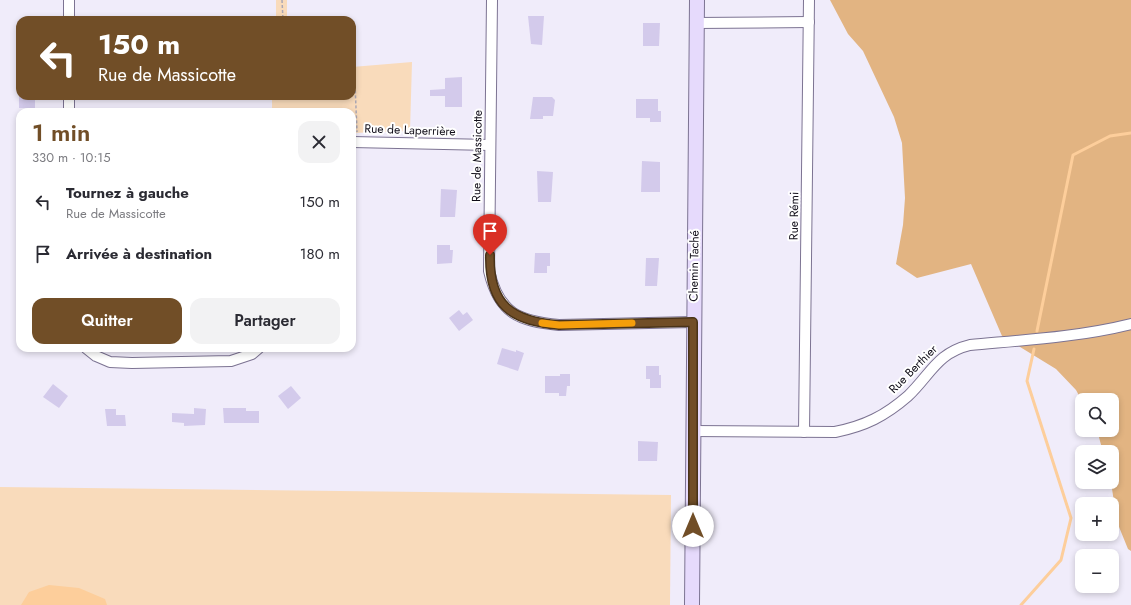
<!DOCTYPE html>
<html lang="fr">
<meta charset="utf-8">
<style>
:root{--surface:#fff;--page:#f2f2f3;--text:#2b2b33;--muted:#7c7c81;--accent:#714e27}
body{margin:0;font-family:Jost,sans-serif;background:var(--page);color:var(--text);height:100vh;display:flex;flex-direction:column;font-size:15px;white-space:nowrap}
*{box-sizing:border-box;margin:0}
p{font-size:13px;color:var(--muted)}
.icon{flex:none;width:22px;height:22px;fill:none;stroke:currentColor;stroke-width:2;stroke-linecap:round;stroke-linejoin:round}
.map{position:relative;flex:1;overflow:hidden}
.side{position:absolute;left:16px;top:108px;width:340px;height:244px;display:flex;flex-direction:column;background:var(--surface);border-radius:12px;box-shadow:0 2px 6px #0003}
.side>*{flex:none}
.top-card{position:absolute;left:16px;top:16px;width:340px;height:84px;border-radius:12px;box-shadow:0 2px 6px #0003;background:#714e27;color:#fff;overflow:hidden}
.buttons{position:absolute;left:1075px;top:393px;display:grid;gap:8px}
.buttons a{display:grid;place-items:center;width:44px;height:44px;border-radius:8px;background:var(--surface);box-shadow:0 2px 6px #0003;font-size:20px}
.pin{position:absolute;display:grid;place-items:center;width:34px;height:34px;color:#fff;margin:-41px -17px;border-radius:50% 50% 50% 0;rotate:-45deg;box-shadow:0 0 4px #0007}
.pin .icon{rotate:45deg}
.me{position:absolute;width:44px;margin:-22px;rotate:0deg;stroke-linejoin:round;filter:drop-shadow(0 0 3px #0008)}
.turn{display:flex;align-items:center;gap:14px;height:84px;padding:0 16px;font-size:18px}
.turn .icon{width:52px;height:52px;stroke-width:2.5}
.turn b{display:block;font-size:28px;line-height:34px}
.round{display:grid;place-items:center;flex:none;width:42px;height:42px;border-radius:12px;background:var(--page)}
.overview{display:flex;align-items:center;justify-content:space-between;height:68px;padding:0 16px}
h1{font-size:24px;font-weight:600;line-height:30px;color:var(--accent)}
.button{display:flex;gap:8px;margin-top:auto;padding:8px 16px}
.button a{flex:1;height:46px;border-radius:12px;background:var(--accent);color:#fff;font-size:16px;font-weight:600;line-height:46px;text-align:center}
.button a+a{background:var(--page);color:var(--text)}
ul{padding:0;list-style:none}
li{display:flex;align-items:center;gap:12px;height:52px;padding:0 16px}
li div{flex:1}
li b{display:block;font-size:15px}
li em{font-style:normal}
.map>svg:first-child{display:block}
.green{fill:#f9dbbb}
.forest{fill:#e2b482}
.water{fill:#fdce9b}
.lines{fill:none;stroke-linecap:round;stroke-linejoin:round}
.stream{stroke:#fdce9b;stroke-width:3}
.building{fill:#d3caeb}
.street-casing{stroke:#7c7392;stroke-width:12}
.secondary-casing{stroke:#7c7392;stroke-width:16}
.path{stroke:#aba7b4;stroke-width:1.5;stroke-dasharray:3 2;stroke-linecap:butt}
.street{stroke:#fff;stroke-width:10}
.secondary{stroke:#e6dafc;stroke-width:14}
.route-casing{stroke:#493319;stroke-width:10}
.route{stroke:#714e27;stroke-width:7}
.slow{stroke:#f59e0b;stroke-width:7}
.labels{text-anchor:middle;stroke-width:4;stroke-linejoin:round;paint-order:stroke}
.street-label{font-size:12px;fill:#100d18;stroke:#fff}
</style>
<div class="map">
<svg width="1131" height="605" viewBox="0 0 1131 605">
<rect width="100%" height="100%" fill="#f0ecfa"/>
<g class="green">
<rect x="276" y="0" width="11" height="20"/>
<path d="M412,62L410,131L352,133V112H272V96H352V67Z"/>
<path d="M0,487L671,495L670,605H0Z"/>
</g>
<path class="forest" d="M830,0H1131V551L1128,549L1117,522L1111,482L1112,452H1103L1097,430H1112V400L1082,401L1076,390L1056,369L1002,336L971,264L917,278L896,264L903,225L905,198L902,143L894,117L863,51L848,34Z"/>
<path class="water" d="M49,585L79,588L105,599L107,605H21L29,592Z"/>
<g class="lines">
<g class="stream">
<path d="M1037,331L1073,155L1110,136L1131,133"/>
<path d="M1021,605L1061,560L1071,518L1027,381L1034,349"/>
</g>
</g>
<g class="building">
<path d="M528,16H544L542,45L531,44Z"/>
<path d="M643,23H660L659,46H643Z"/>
<path d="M462,77V107H445V96H430V90L445,89V78Z"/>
<path d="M19,96H33V98H35V108H19Z"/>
<path d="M533,97H552L555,100L553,116H543V119H530Z"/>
<path d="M636,99H658V111H661V122H650V118H636Z"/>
<path d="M642,161L660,162V192H641Z"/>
<path d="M537,171L553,172L551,202H538Z"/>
<path d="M441,189L457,190L455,217H440Z"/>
<path d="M437,245H450V250H453L452,263L437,264Z"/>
<path d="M535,253H550V266H547V273H534Z"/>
<path d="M646,258H659L657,286H645Z"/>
<path d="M459,310L463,315L467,312L473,320L459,331L449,318Z"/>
<path d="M502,348L516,352V350L524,353L518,371L497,364Z"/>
<path d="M646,366H659V375H661V388H650V379H646Z"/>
<path d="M560,374H570V386H567L566,396H559V393H545V376H560Z"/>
<path d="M53,384L68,396L59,408L43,397Z"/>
<path d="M291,386L301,398L288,409L278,396Z"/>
<path d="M194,408L206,409L205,425L184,426V423L172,422V413L194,414Z"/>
<path d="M223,408H246V411H259V423H224Z"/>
<path d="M105,409H116V415H125L126,426H107Z"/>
<path d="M638,441L658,442L657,461H638Z"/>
</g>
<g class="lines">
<g class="street-casing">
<g id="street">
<path d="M69,0V20"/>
<path d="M492,0L489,271C499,314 519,321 559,325L693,322"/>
<path d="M696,23L809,22"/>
<path d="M69,96V112"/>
<path d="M352,142L490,145"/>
<path d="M86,348L96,356L110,362L132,363L231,361L252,354L259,348"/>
<path d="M693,431L835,432C865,426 885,416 908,396C931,374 937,353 970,345C1024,340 1079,337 1131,324"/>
<path d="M804,432L809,0"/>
</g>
</g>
<g class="secondary-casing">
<path id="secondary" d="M692,605L697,0"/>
</g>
<g class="path">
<path d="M282,0L283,20"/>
<path d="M352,82L355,84L357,132"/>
</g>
<use href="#street" class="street"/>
<use href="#secondary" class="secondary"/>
</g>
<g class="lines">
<g class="route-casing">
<path id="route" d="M490,255C489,306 512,321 559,325L693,322V526"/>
</g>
<use href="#route" class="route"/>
<path class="slow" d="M542,323L559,325L632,323"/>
</g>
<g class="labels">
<g class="street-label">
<text transform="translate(410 130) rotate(2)" y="4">Rue de Laperrière</text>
<text transform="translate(477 156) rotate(-89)" y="4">Rue de Massicotte</text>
<text transform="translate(794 216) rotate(-89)" y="4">Rue Rémi</text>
<text transform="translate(694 266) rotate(-89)" y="4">Chemin Taché</text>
<text transform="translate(913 369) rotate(-45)" y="4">Rue Berthier</text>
</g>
</g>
</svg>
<div class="buttons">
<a><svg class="icon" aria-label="search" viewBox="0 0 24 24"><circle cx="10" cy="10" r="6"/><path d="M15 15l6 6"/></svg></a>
<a><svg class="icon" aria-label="layers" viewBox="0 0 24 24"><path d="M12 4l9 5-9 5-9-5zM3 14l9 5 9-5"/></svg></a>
<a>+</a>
<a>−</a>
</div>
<div class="pin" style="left:490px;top:255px;background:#d93025"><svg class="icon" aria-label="arrive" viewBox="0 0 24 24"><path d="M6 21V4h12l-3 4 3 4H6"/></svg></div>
<svg class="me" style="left:693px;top:526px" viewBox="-20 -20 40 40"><circle r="19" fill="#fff"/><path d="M0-13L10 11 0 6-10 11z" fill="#714e27"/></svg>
<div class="top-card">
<div class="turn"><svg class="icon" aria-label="left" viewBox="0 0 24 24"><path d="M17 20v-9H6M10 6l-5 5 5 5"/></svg><div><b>150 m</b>Rue de Massicotte</div></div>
</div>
<section class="side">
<div class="overview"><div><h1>1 min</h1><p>330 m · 10:15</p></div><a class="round"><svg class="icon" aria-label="close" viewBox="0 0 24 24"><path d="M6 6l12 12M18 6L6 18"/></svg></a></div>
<ul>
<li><svg class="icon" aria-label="left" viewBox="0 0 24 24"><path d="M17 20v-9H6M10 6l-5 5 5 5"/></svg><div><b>Tournez à gauche</b><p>Rue de Massicotte</p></div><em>150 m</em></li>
<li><svg class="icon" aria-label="arrive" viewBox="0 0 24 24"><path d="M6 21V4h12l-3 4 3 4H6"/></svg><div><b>Arrivée à destination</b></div><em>180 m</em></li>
</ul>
<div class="button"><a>Quitter</a><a>Partager</a></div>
</section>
</div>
